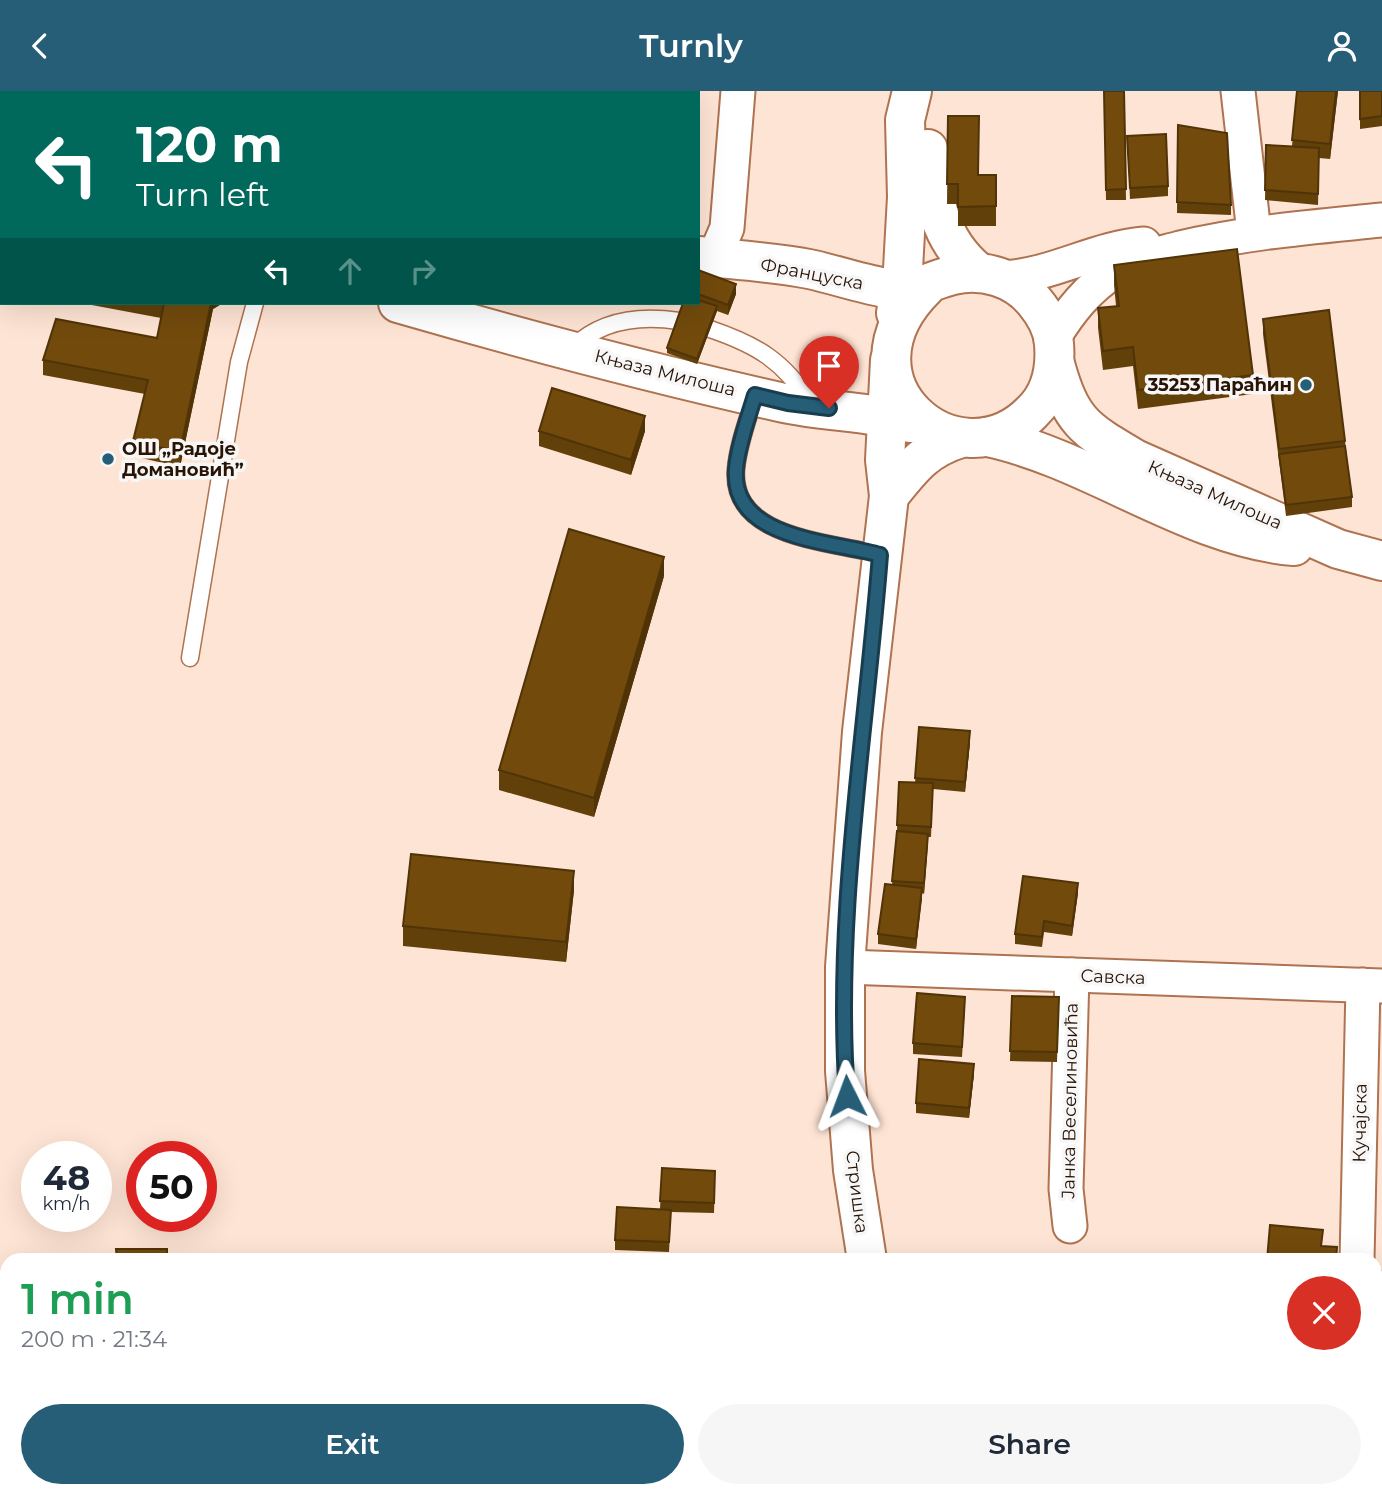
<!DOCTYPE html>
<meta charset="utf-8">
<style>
:root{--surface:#fff;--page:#f6f6f7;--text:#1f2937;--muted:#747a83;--accent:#265e78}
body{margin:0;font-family:Montserrat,sans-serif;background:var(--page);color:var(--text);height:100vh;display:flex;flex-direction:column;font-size:26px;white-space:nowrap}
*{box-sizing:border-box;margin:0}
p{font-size:23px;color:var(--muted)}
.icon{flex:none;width:38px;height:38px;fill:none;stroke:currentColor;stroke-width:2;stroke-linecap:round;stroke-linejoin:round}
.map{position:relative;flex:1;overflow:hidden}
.drawer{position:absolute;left:0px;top:1162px;width:1382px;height:245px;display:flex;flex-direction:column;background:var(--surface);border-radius:21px 21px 0 0;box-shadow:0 7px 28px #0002}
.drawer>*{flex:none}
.top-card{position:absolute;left:0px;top:0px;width:700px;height:214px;box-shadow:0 7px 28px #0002;background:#00695c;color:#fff;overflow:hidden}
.speed{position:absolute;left:21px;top:1050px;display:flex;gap:14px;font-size:35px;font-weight:700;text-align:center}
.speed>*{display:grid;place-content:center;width:91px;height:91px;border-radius:50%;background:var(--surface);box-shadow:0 7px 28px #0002;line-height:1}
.speed small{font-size:18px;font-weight:400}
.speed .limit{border:10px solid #d22;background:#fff;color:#111}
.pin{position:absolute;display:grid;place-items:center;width:60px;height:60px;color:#fff;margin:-72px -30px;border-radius:50% 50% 50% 0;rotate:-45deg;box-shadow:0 0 7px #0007}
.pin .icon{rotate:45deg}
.me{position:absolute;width:77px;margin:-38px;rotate:357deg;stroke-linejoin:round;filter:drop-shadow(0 0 5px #0008)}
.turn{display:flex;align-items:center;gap:24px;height:147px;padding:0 21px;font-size:32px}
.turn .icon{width:91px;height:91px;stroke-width:2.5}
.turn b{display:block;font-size:49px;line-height:60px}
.lanes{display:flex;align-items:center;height:66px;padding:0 21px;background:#0003;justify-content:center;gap:35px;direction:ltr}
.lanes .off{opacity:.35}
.round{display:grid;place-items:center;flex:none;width:74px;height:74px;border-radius:37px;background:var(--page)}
.summary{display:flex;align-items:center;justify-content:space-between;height:119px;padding:0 21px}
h1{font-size:42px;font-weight:600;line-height:52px;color:#1e9e55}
.cta{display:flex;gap:14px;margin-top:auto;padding:14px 21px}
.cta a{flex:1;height:80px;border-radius:42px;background:var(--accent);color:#fff;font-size:28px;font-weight:600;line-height:80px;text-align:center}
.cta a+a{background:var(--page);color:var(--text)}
header{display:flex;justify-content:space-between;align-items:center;height:91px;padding:0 21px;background:var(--accent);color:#fff;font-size:32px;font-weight:600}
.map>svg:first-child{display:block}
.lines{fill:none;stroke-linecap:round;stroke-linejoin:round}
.lane-casing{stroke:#ae7350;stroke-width:19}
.street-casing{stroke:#ae7350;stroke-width:37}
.secondary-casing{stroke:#ae7350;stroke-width:42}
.lane{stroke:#fff;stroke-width:16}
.street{stroke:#fff;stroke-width:33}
.secondary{stroke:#fff;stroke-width:38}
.wall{fill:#62400a}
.shaded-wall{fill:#503408}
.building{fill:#724a0c;stroke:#503408;stroke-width:2}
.route-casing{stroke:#193d4e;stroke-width:18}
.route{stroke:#265e78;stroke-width:12}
.poi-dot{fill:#265e78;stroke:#f7f7f7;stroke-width:2.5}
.labels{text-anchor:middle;stroke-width:7;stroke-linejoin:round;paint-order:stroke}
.street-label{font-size:18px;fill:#291305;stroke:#f7f7f7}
.poi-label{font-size:18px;font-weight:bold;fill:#291305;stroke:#f7f7f7;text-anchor:end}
</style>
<header><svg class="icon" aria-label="back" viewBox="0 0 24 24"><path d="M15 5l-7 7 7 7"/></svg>Turnly<svg class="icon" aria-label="person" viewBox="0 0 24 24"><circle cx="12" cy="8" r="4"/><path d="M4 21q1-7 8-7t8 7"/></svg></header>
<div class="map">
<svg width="1382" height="1407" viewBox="0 0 1382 1407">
<rect width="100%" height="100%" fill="#fee4d4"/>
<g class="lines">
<g class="lane-casing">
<g id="lane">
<path d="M710,238C757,254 784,270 811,313"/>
<path d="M572,257C601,229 640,224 679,230"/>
<path d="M755,304C748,328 738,354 736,378C730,449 833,450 880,464"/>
<path d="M190,567L239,271L255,212"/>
</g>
</g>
<g class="street-casing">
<g id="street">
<path d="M1238,0L1254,142"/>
<path d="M210,2V0"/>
<path d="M714,167L727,137L738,0"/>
<path d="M1004,187C1053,184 1095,157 1144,153"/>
<path d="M1054,246C1070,220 1088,197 1115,180C1134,167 1158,163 1180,157C1247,141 1314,136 1382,129"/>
<path d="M845,876L1382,895"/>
<path d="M1070,1135L1066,1098L1072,884"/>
<path d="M1357,1169L1363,894"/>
<path d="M1376,1197H1382"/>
<path d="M0,1313L7,1312"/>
</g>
</g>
<g class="secondary-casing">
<g id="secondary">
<path d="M928,58C932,107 939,149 978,181"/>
<path d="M0,96H2"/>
<path d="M0,127H2"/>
<path d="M698,165C735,169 773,171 809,178C837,184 864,194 892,198C916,201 931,189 953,184C983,177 1015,187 1034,210C1044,222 1053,237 1054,253C1056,277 1051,303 1032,321C958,397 829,291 926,196"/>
<path d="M398,212C526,249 655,283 784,312C826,321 869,320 910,332"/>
<path d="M896,222L903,178L907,106L905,29L912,0"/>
<path d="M1055,273C1071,331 1084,338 1135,368L1338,458L1382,470"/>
<path d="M987,346C1090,367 1190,447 1294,455"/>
<path d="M889,405C912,376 925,358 961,347"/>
<path d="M867,1169L853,1079L845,980V876L862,641L889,405L885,369L890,269"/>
<path d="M970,1400L974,1407"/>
</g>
</g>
<use href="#lane" class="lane"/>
<use href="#street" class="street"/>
<use href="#secondary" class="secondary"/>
</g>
<g class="wall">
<path d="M0,0H16V2H2V78H0Z"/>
<path d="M1104,0H1124L1126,109H1106Z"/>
<path d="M1297,0H1338L1330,68L1319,67L1318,114L1265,109L1266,54L1292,55Z"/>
<path d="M1360,0H1382V35L1360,38Z"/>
<path d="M948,25L978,84H996V135H958V113H947Z"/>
<path d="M1178,34L1231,114V124L1177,122Z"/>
<path d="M1127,45L1168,95V105L1130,108Z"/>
<path d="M1114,174L1253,284V303L1138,318L1133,275L1103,279L1098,237V217L1116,215L1114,194Z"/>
<path d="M698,179L736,203L728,224L717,220L697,273L667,262V257L698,212Z"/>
<path d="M81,212H223L213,218L180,376L133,365V350L145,303L43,284V269L157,247L161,227Z"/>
<path d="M1263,228L1345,350L1352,406V416L1286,425L1263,243Z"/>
<path d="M539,340H645L631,384L539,355Z"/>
<path d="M664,485L594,726L499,699V679Z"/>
<path d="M919,636L970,651L965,701L933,698L931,746H928L924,803L922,802L916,858L878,853V843L892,794L897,740L899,691L915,692Z"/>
<path d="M574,799L566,871L403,855V835Z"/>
<path d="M1078,802L1072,845L1044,841L1042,856L1015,853V843Z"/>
<path d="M1012,905L1059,906L1057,971L1010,970Z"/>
<path d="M965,916L962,966L913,963V952Z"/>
<path d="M974,983L969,1027L916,1022V1012Z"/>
<path d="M662,1077L715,1090L714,1122L671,1121L669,1161L615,1159V1149L660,1118Z"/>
</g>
<g class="shaded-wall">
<path d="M1336,0H1338L1330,68V53Z"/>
<path d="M736,193V203L728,224V214Z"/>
<path d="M211,212H223L213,218L180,376V361Z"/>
<path d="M717,215V220L697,273V268Z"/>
<path d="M645,325V340L631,384V369Z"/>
<path d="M664,466V485L594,726V707Z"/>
<path d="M970,640V651L965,701V691Z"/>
<path d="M928,743V753L924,803V792Z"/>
<path d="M574,780V799L566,871V851Z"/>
<path d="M1078,792V802L1072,845V835Z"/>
<path d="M922,797V808L916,858V848Z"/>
<path d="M974,973V983L969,1027V1017Z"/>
<path d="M1382,1276V1292L1376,1293V1278Z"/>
</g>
<g class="building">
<path d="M0,0H14V2H2V63H0Z"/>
<path d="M75,0H103L102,2H75Z"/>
<rect x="142" y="0" width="23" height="2"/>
<path d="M1104,0H1124L1126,98L1106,99Z"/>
<path d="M1297,0H1336L1330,53L1292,49Z"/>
<path d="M1360,0H1382V25L1360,28Z"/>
<path d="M948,25H979L978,84H996V115L958,116V93H947Z"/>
<path d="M1178,34L1227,42L1231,114L1177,111Z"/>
<path d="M1166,43L1168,95L1130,97L1127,45Z"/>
<path d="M1266,54L1319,57L1318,103L1265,99Z"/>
<path d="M1237,158L1253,284L1138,299L1133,256L1103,260L1098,217L1119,215L1114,174Z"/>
<path d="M698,179L736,193L728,214L698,203Z"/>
<path d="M698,209L717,215L697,268L667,257L683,212H698Z"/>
<path d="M163,212H211L180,361L133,350L148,289L43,269L56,228L157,247L164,212Z"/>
<path d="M1329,219L1345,350L1279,358L1263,228Z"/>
<path d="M552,297L645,325L631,369L539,340Z"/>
<path d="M1345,355L1352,406L1286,414L1279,363Z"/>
<path d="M569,438L664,466L594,707L499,679Z"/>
<path d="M919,636L970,640L965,691L915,687Z"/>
<path d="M899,691L933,692L931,736L897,734Z"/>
<path d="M897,740L928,743L924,792L892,790Z"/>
<path d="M411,763L574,780L566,851L403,835Z"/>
<path d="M1023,785L1078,792L1072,835L1044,830L1042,846L1015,843Z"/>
<path d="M885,793L922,797L916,848L878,843Z"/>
<path d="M917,902L965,906L962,956L913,952Z"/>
<path d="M1012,905L1059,906L1057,961L1010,960Z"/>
<path d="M919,968L974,973L969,1017L916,1012Z"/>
<path d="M662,1077L715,1080L714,1112L660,1110Z"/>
<path d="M617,1116L671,1119L669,1151L615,1149Z"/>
<path d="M1270,1134L1323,1139L1321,1155L1337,1156L1336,1169H1267Z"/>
<path d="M116,1158H167V1169H117Z"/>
<path d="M1382,1233V1276L1376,1278V1235Z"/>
<rect x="483" y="1400" width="51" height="7"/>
<path d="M853,1400H917L916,1407H853Z"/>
<path d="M1340,1400H1354L1356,1407H1340Z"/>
</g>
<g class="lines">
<g class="route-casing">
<path id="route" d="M829,317L788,312L755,304C748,328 738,354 736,378C730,449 833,450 880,464C866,643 834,825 847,1005"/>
</g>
<use href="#route" class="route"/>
</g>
<g class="poi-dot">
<circle cx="1306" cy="294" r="7"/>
<circle cx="108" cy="368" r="7"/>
</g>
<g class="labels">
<g class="street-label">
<text transform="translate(812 183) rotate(11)" y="6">Француска</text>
<text transform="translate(665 282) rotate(14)" y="6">Књаза Милоша</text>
<text transform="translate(1215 404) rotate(24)" y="6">Књаза Милоша</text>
<text transform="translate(1113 886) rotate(2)" y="6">Савска</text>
<text transform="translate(1070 1010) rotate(-89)" y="6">Јанка Веселиновића</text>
<text transform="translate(1360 1032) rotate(-89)" y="6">Кучајска</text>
<text transform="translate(857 1101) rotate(83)" y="6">Стришка</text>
</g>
<g class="poi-label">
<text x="1292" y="300">35253 Параћин</text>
<text x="122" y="364" text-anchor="start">ОШ „Радоје<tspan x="122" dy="21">Домановић”</tspan></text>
</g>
</g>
</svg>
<div class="speed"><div>48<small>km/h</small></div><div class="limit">50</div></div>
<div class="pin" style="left:829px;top:317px;background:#d93025"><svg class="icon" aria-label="arrive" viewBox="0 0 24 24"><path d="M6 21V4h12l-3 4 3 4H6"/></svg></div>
<svg class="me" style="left:847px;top:1005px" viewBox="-20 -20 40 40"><path d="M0-17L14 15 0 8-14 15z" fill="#265e78" stroke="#fff" stroke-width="4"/></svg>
<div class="top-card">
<div class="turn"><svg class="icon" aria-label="left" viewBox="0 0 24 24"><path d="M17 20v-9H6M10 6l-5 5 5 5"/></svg><div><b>120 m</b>Turn left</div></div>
<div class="lanes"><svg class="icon" aria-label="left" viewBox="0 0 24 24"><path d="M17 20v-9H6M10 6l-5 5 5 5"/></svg><svg class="icon off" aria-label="ahead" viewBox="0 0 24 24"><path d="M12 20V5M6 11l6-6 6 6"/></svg><svg class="icon off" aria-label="right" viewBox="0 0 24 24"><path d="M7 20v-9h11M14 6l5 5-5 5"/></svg></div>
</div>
<section class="drawer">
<div class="summary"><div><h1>1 min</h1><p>200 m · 21:34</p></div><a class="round" style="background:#d93025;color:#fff"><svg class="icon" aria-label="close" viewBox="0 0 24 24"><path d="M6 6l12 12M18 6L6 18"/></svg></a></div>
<div class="cta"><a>Exit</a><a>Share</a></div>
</section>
</div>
